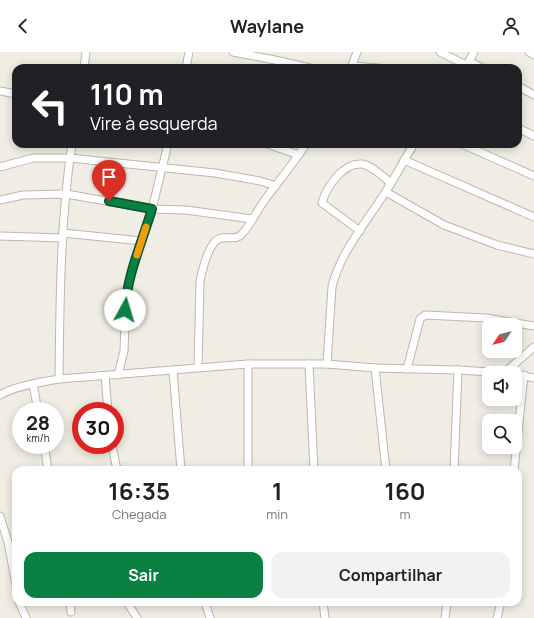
<!DOCTYPE html>
<html lang="pt">
<meta charset="utf-8">
<style>
:root{--surface:#fff;--page:#f2f2f2;--text:#202124;--muted:#757577;--accent:#0b8043}
body{margin:0;font-family:Manrope,sans-serif;background:var(--page);color:var(--text);height:100vh;display:flex;flex-direction:column;font-size:15px;white-space:nowrap}
*{box-sizing:border-box;margin:0}
p{font-size:13px;color:var(--muted)}
.icon{flex:none;width:22px;height:22px;fill:none;stroke:currentColor;stroke-width:2;stroke-linecap:round;stroke-linejoin:round}
.map{position:relative;flex:1;overflow:hidden}
.sheet{position:absolute;left:12px;top:414px;width:510px;height:140px;display:flex;flex-direction:column;background:var(--surface);border-radius:12px;box-shadow:0 2px 10px #0003}
.sheet>*{flex:none}
.banner{position:absolute;left:12px;top:12px;width:510px;height:84px;border-radius:12px;box-shadow:0 2px 10px #0003;background:#202124;color:#fff;overflow:hidden}
.needle{width:26px;rotate:235deg}
.controls{position:absolute;left:482px;top:266px;display:grid;gap:8px}
.controls a{display:grid;place-items:center;width:40px;height:40px;border-radius:8px;background:var(--surface);box-shadow:0 2px 10px #0003;font-size:20px}
.speed{position:absolute;left:12px;top:350px;display:flex;gap:8px;font-size:20px;font-weight:700;text-align:center}
.speed>*{display:grid;place-content:center;width:52px;height:52px;border-radius:50%;background:var(--surface);box-shadow:0 2px 10px #0003;line-height:1}
.speed small{font-size:10px;font-weight:400}
.speed .limit{border:6px solid #d22;background:#fff;color:#111}
.pin{position:absolute;display:grid;place-items:center;width:34px;height:34px;color:#fff;margin:-41px -17px;border-radius:50% 50% 50% 0;rotate:-45deg;box-shadow:0 0 4px #0007}
.pin .icon{rotate:45deg}
.me{position:absolute;width:44px;margin:-22px;rotate:6deg;stroke-linejoin:round;filter:drop-shadow(0 0 3px #0008)}
.turn{display:flex;align-items:center;gap:14px;height:84px;padding:0 12px;font-size:18px}
.turn .icon{width:52px;height:52px;stroke-width:2.5}
.turn b{display:block;font-size:28px;line-height:34px}
.eta{display:flex;justify-content:space-evenly;align-items:center;height:68px;text-align:center}
.eta b{font-size:24px;font-weight:700;line-height:28px}
.button{display:flex;gap:8px;margin-top:auto;padding:8px 12px}
.button a{flex:1;height:46px;border-radius:12px;background:var(--accent);color:#fff;font-size:16px;font-weight:700;line-height:46px;text-align:center}
.button a+a{background:var(--page);color:var(--text)}
header{display:flex;justify-content:space-between;align-items:center;height:52px;padding:0 12px;background:var(--surface);font-size:18px;font-weight:700}
.map>svg:first-child{display:block}
.lines{fill:none;stroke-linecap:round;stroke-linejoin:round}
.minor-casing{stroke:#beb7aa;stroke-width:9}
.minor{stroke:#fff;stroke-width:7}
.route-casing{stroke:#07532c;stroke-width:10}
.route{stroke:#0b8043;stroke-width:7}
.slow{stroke:#f59e0b;stroke-width:7}
</style>
<header><svg class="icon" aria-label="back" viewBox="0 0 24 24"><path d="M15 5l-7 7 7 7"/></svg>Waylane<svg class="icon" aria-label="person" viewBox="0 0 24 24"><circle cx="12" cy="8" r="4"/><path d="M4 21q1-7 8-7t8 7"/></svg></header>
<div class="map">
<svg width="534" height="566" viewBox="0 0 534 566">
<rect width="100%" height="100%" fill="#f0ede4"/>
<g class="lines">
<g class="minor-casing">
<g id="minor">
<path d="M233,0L275,8L310,16"/>
<path d="M440,0L466,13"/>
<path d="M529,0L534,3"/>
<path d="M469,9L482,16"/>
<path d="M352,14L379,16"/>
<path d="M84,16L86,0"/>
<path d="M186,16L189,0"/>
<path d="M351,16L357,0"/>
<path d="M465,16L474,0"/>
<path d="M518,34L534,43"/>
<path d="M0,39L16,42"/>
<path d="M518,76L534,84"/>
<path d="M267,92L299,103"/>
<path d="M462,92L534,124"/>
<path d="M404,108L534,165"/>
<path d="M0,115L33,106H70L215,121L260,129L276,134"/>
<path d="M386,140L444,173L497,193L534,202"/>
<path d="M0,148L23,143L66,142L152,157L186,158L252,167"/>
<path d="M360,179L322,151C326,136 343,110 362,112C373,114 383,125 391,131"/>
<path d="M63,181L142,189"/>
<path d="M0,184L63,186"/>
<path d="M309,312L314,418"/>
<path d="M327,312L332,235C340,200 367,170 386,139C396,124 404,108 414,92"/>
<path d="M198,316L200,230C202,219 209,187 222,186C230,185 237,188 242,182C251,172 257,159 264,149C278,130 293,112 306,92"/>
<path d="M375,316L386,418"/>
<path d="M407,317L420,267L425,263L486,266L534,274"/>
<path d="M173,318L181,418"/>
<path d="M504,321L534,295"/>
<path d="M515,322L534,326"/>
<path d="M118,323L124,299L126,244L129,230L152,157L168,92"/>
<path d="M105,324L108,359"/>
<path d="M59,327C60,249 60,170 72,92"/>
<path d="M33,332L38,359"/>
<path d="M0,343C14,334 42,330 59,327L248,312H327L375,316L458,318L507,321"/>
<path d="M44,393L48,418"/>
<path d="M112,393L117,418"/>
<path d="M248,418V312"/>
<path d="M454,418L458,318"/>
<path d="M514,418L524,323"/>
<path d="M0,464L8,490L16,533"/>
<path d="M19,550L26,566"/>
<path d="M70,550L71,560"/>
<path d="M127,550L137,566"/>
<path d="M205,550L210,566"/>
<path d="M323,550L325,566"/>
<path d="M445,566L447,550"/>
<path d="M497,566L501,550"/>
</g>
</g>
<use href="#minor" class="minor"/>
</g>
<g class="lines">
<g class="route-casing">
<path id="route" d="M109,149L152,157C142,190 127,223 125,258"/>
</g>
<use href="#route" class="route"/>
<path class="slow" d="M137,203L146,175"/>
</g>
</svg>
<div class="controls">
<a><svg class="needle" viewBox="-14 -14 28 28"><path d="M0-13l5 13h-10z" fill="#e53935"/><path d="M0 13l5-13h-10z" fill="#757577"/></svg></a>
<a><svg class="icon" aria-label="sound" viewBox="0 0 24 24"><path d="M4 9h4l5-4v14l-5-4H4zM17 9q2 3 0 6"/></svg></a>
<a><svg class="icon" aria-label="search" viewBox="0 0 24 24"><circle cx="10" cy="10" r="6"/><path d="M15 15l6 6"/></svg></a>
</div>
<div class="speed"><div>28<small>km/h</small></div><div class="limit">30</div></div>
<div class="pin" style="left:109px;top:149px;background:#d93025"><svg class="icon" aria-label="arrive" viewBox="0 0 24 24"><path d="M6 21V4h12l-3 4 3 4H6"/></svg></div>
<svg class="me" style="left:125px;top:258px" viewBox="-20 -20 40 40"><circle r="19" fill="#fff"/><path d="M0-13L10 11 0 6-10 11z" fill="#0b8043"/></svg>
<div class="banner">
<div class="turn"><svg class="icon" aria-label="left" viewBox="0 0 24 24"><path d="M17 20v-9H6M10 6l-5 5 5 5"/></svg><div><b>110 m</b>Vire à esquerda</div></div>
</div>
<section class="sheet">
<div class="eta">
<div><b>16:35</b><p>Chegada</p></div>
<div><b>1</b><p>min</p></div>
<div><b>160</b><p>m</p></div>
</div>
<div class="button"><a>Sair</a><a>Compartilhar</a></div>
</section>
</div>
